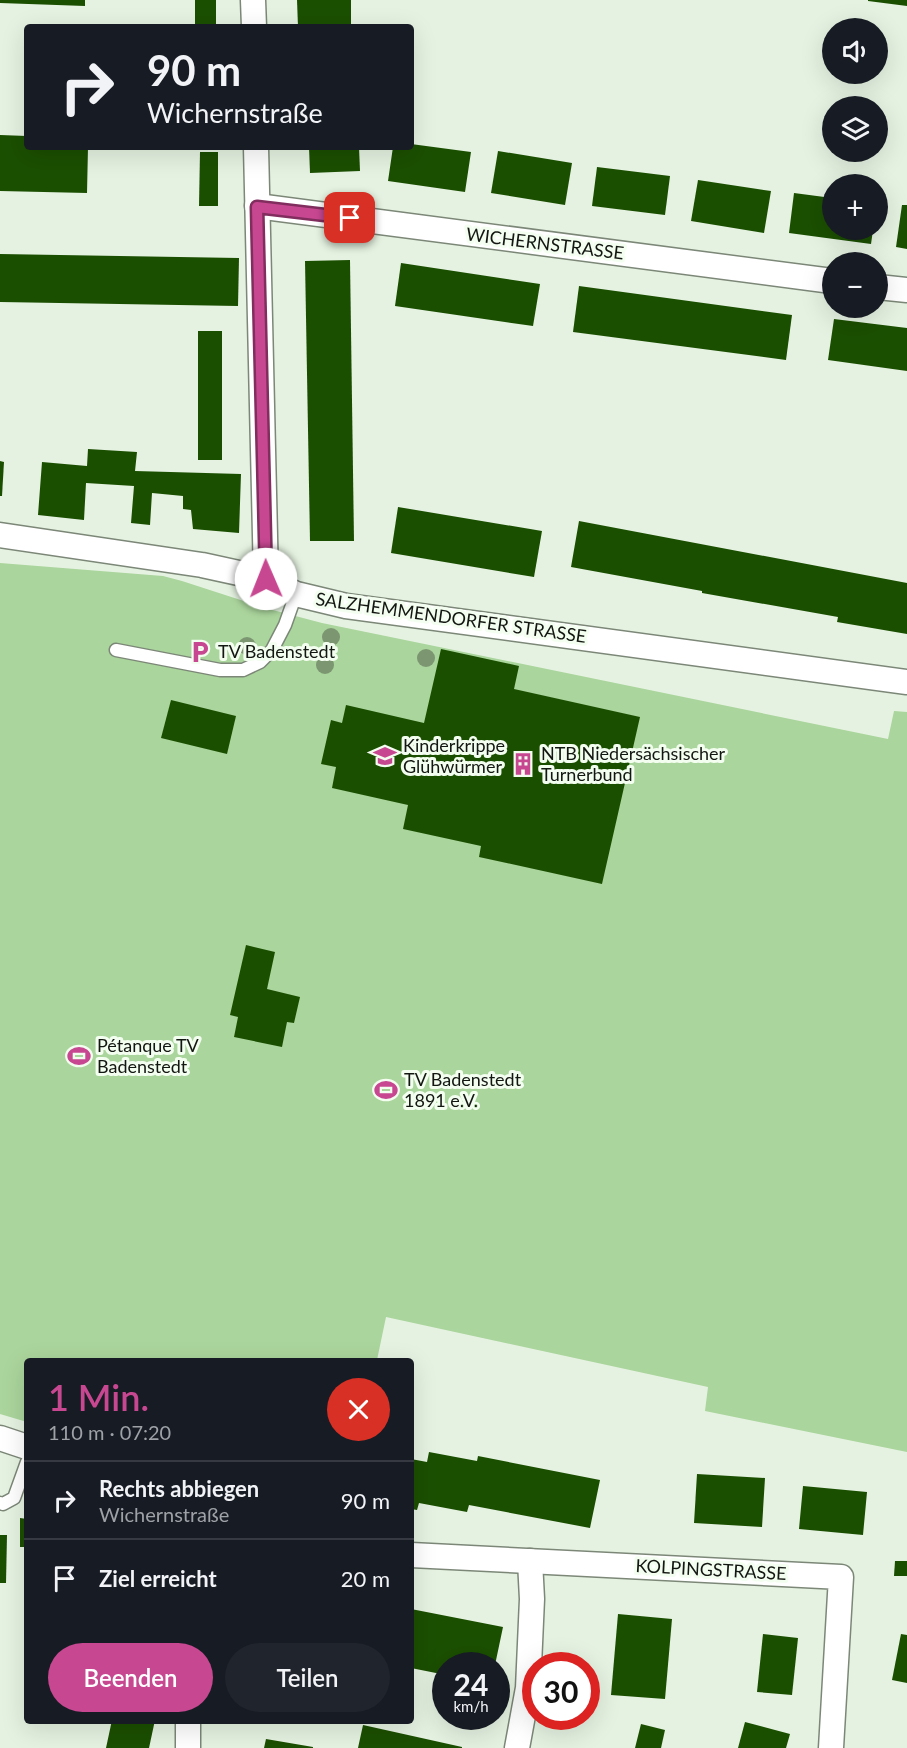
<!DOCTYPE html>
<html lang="de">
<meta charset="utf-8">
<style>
:root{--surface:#171b24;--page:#20242c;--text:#f1f3f6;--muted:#9ea1a6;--line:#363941;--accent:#c74791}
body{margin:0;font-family:Lato,sans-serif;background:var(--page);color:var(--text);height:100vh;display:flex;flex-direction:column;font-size:22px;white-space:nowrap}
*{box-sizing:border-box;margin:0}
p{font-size:20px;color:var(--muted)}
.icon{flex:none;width:33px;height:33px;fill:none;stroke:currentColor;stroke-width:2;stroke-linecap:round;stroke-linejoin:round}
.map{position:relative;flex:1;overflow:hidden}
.sheet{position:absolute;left:24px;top:1358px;width:390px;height:366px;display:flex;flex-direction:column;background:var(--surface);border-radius:6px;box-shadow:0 6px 24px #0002}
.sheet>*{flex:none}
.banner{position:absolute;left:24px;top:24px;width:390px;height:126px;border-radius:6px;box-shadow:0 6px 24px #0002;background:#171b24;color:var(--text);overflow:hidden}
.tools{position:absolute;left:822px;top:18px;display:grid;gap:12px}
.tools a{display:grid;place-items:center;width:66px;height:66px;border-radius:50%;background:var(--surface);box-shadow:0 6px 24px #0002;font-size:30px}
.speed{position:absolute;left:432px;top:1652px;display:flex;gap:12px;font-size:30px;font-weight:700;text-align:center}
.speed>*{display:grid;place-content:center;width:78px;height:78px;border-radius:50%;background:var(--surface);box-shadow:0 6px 24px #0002;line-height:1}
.speed small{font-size:15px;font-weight:400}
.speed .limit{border:9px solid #d22;background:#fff;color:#111}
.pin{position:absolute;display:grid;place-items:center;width:51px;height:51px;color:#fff;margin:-26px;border-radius:12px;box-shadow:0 3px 9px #0006}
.me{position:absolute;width:66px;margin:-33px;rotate:359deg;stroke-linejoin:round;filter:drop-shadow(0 0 4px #0008)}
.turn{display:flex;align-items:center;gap:21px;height:126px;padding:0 24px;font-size:27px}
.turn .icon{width:78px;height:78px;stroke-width:2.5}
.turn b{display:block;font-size:42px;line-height:51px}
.round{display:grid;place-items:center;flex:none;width:63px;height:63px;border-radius:32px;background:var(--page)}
.headline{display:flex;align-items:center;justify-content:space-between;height:102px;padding:0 24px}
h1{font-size:36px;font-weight:600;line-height:45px;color:var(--accent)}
.cta{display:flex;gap:12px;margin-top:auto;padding:12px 24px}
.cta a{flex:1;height:69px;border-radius:36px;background:var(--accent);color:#fff;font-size:24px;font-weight:600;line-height:69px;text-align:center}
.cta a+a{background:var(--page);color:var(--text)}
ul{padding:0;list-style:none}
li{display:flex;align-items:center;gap:18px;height:78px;padding:0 24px;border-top:2px solid var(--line)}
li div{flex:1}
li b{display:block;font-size:22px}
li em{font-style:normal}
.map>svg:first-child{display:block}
.green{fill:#aad59c}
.building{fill:#1b4f00}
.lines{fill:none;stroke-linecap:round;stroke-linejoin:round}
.lane-casing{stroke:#7c8778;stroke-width:15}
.street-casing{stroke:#7c8778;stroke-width:27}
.lane{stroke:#fff;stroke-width:12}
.street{stroke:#fff;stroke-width:24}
.tree{fill:#7c9672}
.route-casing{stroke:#812e5e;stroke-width:15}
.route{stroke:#c74791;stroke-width:10}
.labels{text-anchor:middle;stroke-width:6;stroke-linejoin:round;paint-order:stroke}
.street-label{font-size:18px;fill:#131711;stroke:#f4fef0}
.poi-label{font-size:18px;fill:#131711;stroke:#f4fef0;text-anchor:start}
</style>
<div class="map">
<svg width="907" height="1748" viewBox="0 0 907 1748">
<rect width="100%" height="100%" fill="#e5f2e1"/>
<path class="green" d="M0,563L163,576L182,581L265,608L322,623L888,739L894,711L907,712V1452L705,1411L708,1387L386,1317L377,1360H27V1422L0,1414Z"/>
<g class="building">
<path d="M0,0H85V6L0,3Z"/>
<rect x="195" y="0" width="21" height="27"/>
<path d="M297,0H351V27H298Z"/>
<path d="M868,0H907V6L868,1Z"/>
<path d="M0,135L27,136V147H88L87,193L0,191Z"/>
<path d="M411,144L471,152L465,192L388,181L393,147H411Z"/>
<path d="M309,147H359L360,171L310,173Z"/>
<path d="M498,151L572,163L565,205L491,193Z"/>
<path d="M200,152H218V206H199Z"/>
<path d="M597,167L670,176L665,215L592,206Z"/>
<path d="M698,180L771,191L764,233L691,221Z"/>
<path d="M794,193L832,198V230H873L871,244L789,233Z"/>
<path d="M902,205H907V249L896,247Z"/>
<path d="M0,254L239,258L238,306L0,302Z"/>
<path d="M350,260L354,541H310L305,261Z"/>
<path d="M401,263L540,284L533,326L395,306Z"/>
<path d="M579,286L792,315L786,360L573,332Z"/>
<path d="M834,319L907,328V371L828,360Z"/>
<rect x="198" y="331" width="24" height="129"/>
<path d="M88,449L137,452L135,471L241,474L239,533L193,529L191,510L183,509V496L152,493L150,525L131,523L134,486L86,483L84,520L38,515L42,462L87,466Z"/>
<path d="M0,461L4,462L2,496H0Z"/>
<path d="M398,507L542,531L534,577L391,553Z"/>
<path d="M579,521L907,583V634L837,622L838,617L702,593V591L571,567Z"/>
<path d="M441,649L519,666L514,689L640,717L602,884L479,857L481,846L403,829L408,805L332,788L336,767L321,764L331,720L342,723L346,705L424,723Z"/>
<path d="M171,700L236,716L227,754L161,738Z"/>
<path d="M246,945L275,952L267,989L300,997L294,1023L287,1022L282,1047L234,1037L238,1017L230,1015Z"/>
<path d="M429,1452L477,1461L478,1456L600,1480L590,1528L469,1505L467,1512L419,1503L417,1510L411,1509V1459L427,1462Z"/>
<path d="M697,1474L765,1478L762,1527L694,1523Z"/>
<path d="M803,1486L867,1492L863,1535L799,1529Z"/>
<path d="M20,1518L27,1519V1547H20Z"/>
<path d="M0,1535H7L6,1583H0Z"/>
<path d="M895,1561H907V1576H894Z"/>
<path d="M411,1609L503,1627L495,1665H446V1675L411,1668Z"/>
<path d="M618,1614L672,1619L665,1699L611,1695Z"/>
<path d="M763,1634L798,1638L792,1695L757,1692Z"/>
<path d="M901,1634L907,1635V1683L892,1680Z"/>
<path d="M112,1720H155L149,1748H106Z"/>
<path d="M745,1722L790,1734L786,1748H738Z"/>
<path d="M641,1724L665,1730L661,1748H635Z"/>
<path d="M363,1725L462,1747V1748H358Z"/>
<path d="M266,1739L313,1747V1748H264Z"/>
</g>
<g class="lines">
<g class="lane-casing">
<g id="lane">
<path d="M116,650L220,670H243L260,662L272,650L285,625L296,594"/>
<path d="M0,1503L3,1504L14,1498L27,1462"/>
</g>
</g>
<g class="street-casing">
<g id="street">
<path d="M253,0L254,27"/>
<path d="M256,147L266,579"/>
<path d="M257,206L832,281"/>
<path d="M878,287L907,290"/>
<path d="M0,535L202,565L266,579L296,594L346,606L907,682"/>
<path d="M0,1438L27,1447"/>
<path d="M411,1555L841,1577L831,1748"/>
<path d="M188,1748V1720"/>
<path d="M517,1748L528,1688L532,1599L530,1561"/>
</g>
</g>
<use href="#lane" class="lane"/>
<use href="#street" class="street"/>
</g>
<g class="tree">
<circle cx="264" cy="592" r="9"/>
<circle cx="331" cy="637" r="9"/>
<circle cx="247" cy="646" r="9"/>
<circle cx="426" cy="658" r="9"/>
<circle cx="325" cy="665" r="9"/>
</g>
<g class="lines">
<g class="route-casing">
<path id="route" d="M266,579L257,207L350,218"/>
</g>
<use href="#route" class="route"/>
</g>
<defs>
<g id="parking-bare" transform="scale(1.8)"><path d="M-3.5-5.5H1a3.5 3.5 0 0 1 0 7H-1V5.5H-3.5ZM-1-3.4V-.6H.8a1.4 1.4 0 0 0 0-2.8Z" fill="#c74791" stroke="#f4fef0" stroke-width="2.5" paint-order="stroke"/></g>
<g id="school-bare" transform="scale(1.8)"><path d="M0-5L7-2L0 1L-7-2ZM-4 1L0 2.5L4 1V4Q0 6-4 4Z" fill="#c74791" stroke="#f4fef0" stroke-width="2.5" paint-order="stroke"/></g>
<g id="building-bare" transform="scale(1.8)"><path d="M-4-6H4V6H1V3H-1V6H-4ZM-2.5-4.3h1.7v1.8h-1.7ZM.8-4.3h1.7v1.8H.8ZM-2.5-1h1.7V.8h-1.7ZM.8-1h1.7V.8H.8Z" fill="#c74791" stroke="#f4fef0" stroke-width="2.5" paint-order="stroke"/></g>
<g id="stadium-bare" transform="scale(1.8)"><path d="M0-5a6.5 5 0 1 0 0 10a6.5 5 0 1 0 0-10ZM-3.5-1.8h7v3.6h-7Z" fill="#c74791" stroke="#f4fef0" stroke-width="2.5" paint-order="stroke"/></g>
</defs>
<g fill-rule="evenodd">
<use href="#parking-bare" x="200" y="652"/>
<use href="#school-bare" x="385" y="756"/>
<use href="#building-bare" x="523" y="764"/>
<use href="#stadium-bare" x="79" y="1056"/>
<use href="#stadium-bare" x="386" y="1090"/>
</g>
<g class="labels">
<g class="street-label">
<text transform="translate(545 244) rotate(7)" y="6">WICHERNSTRASSE</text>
<text transform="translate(451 618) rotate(8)" y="6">SALZHEMMENDORFER STRASSE</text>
<text transform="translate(711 1570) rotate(3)" y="6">KOLPINGSTRASSE</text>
</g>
<g class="poi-label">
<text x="218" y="658">TV Badenstedt</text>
<text x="403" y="752">Kinderkrippe<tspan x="403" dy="21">Glühwürmer</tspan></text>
<text x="541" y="760">NTB Niedersächsischer<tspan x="541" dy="21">Turnerbund</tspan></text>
<text x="97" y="1052">Pétanque TV<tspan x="97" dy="21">Badenstedt</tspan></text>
<text x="404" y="1086">TV Badenstedt<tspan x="404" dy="21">1891 e.V.</tspan></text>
</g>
</g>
</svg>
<div class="tools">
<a><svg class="icon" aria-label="sound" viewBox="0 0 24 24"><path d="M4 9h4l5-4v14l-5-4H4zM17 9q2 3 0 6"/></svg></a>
<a><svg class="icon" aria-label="layers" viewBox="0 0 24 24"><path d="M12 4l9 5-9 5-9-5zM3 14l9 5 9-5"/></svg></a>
<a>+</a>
<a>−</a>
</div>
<div class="speed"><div>24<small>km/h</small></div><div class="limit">30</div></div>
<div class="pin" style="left:350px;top:218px;background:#d93025"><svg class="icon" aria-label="arrive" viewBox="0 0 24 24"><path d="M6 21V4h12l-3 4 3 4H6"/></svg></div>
<svg class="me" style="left:266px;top:579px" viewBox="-20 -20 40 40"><circle r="19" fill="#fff"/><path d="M0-13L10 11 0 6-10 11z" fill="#c74791"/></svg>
<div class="banner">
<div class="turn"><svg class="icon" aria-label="right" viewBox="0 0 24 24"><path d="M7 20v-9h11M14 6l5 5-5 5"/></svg><div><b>90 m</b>Wichernstraße</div></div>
</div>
<section class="sheet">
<div class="headline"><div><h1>1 Min.</h1><p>110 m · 07:20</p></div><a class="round" style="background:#d93025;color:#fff"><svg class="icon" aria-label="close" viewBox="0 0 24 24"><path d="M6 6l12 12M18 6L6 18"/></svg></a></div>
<ul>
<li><svg class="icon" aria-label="right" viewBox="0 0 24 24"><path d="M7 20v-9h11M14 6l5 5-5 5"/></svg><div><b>Rechts abbiegen</b><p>Wichernstraße</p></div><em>90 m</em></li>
<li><svg class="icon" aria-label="arrive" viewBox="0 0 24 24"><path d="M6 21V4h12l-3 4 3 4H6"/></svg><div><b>Ziel erreicht</b></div><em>20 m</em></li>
</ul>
<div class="cta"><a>Beenden</a><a>Teilen</a></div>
</section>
</div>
